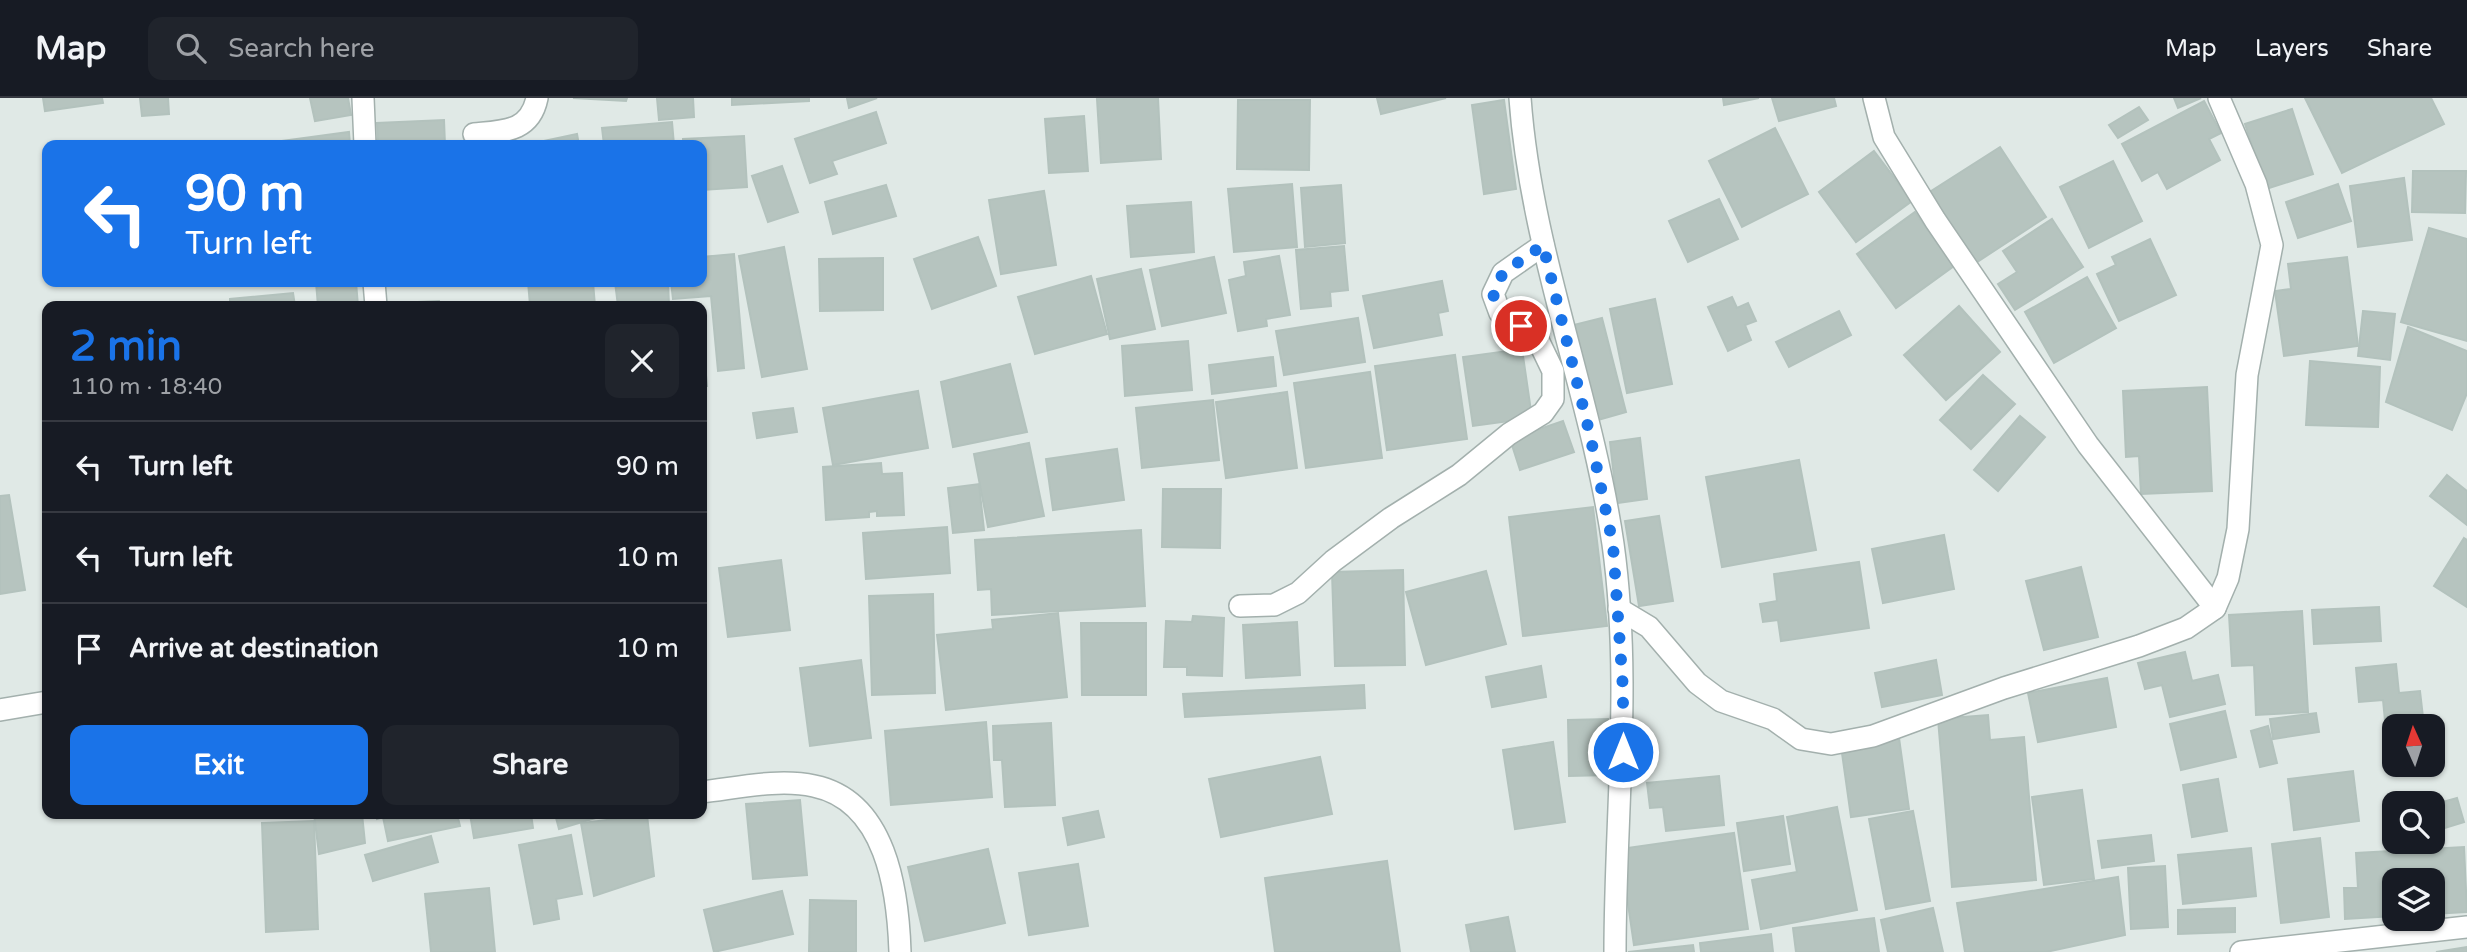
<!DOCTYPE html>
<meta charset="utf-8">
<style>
:root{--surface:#171b24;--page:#20242c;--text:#f1f3f6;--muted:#9ea1a6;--line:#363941;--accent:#1a73e8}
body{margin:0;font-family:"Varela Round",sans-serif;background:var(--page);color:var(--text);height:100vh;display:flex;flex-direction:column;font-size:26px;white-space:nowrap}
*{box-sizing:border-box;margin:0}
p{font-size:23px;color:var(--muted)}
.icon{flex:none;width:38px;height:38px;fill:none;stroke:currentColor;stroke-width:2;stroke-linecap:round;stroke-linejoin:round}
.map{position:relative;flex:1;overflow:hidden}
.details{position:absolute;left:42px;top:203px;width:665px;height:518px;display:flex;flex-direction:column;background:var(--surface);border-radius:14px;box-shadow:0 2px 5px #0004}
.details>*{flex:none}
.guide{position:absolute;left:42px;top:42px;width:665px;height:147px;border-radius:14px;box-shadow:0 2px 5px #0004;background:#1a73e8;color:#fff;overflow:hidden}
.needle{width:46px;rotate:357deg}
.buttons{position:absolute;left:2382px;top:616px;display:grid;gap:14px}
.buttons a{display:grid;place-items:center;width:63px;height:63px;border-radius:14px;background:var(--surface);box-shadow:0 2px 5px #0004;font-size:35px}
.pin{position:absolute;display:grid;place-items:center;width:60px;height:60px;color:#fff;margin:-30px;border:4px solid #fff;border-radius:50%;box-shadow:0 2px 7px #0007}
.me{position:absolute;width:77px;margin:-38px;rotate:0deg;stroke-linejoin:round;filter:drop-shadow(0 0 5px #0008)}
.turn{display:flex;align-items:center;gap:24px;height:147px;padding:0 28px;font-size:32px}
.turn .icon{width:91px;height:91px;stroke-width:2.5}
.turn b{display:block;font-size:49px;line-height:60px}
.round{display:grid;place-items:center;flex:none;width:74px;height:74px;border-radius:14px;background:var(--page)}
.summary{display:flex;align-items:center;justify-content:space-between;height:119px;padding:0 28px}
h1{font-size:42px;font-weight:700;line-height:52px;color:var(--accent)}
.primary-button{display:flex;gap:14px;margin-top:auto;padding:14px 28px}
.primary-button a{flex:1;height:80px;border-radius:14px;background:var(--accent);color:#fff;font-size:28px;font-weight:700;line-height:80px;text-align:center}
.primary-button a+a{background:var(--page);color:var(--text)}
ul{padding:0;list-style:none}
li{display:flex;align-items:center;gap:21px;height:91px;padding:0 28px;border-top:2px solid var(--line)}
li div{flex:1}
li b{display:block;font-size:26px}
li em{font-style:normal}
header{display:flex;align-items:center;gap:42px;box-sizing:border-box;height:98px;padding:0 35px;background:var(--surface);border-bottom:2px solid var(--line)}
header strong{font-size:33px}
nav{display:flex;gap:38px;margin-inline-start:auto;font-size:24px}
.search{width:490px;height:63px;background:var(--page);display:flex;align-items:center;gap:18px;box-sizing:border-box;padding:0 24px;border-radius:14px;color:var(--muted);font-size:26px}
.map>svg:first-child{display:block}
.building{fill:#b6c4bf;stroke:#b3c2bd;stroke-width:2}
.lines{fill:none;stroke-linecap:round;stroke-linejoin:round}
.minor-casing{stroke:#a3b0ad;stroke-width:24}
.minor{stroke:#fff;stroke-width:21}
.route{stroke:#1a73e8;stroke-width:12;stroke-dasharray:0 21.6}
</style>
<header>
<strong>Map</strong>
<div class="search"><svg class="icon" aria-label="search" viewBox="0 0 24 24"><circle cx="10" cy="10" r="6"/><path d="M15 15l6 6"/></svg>Search here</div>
<nav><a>Map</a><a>Layers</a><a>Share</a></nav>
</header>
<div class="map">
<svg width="2467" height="854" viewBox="0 0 2467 854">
<rect width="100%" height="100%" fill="#e0e9e6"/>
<g class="building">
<path d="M43,0H102L103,5L45,13Z"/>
<path d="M140,0H168L169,16L142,18Z"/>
<path d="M310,0H348L351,17L315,23Z"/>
<path d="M573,0H627L626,3Z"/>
<path d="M657,0H693L694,19L659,22Z"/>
<path d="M732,0H809V3L732,7Z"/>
<path d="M847,0H877L849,10Z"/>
<path d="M1158,0L1161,61L1101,65L1097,1Z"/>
<path d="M1377,0H1446L1381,16Z"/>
<path d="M1723,0H1759L1724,7Z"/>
<path d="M1772,0H1834L1836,8L1779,23Z"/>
<path d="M2174,0H2201L2178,10Z"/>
<path d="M2305,0H2431L2444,26L2342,75Z"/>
<path d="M1238,2H1310L1309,72L1237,71Z"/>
<path d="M1504,2L1516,91L1484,96L1472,7Z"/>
<path d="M2204,3L2221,35L2209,41L2220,62L2167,91L2158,74L2142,83L2122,46Z"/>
<path d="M2139,9L2148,22L2118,40L2109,27Z"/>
<path d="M2292,11L2313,76L2266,91L2245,26Z"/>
<path d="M876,14L886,45L832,63L837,76L810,85L795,41Z"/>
<path d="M1084,18L1088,73L1049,75L1045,21Z"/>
<path d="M444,22L445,47H378L377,25Z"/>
<path d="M672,24L674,47H604L602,30Z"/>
<path d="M1775,30L1808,96L1742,129L1709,63Z"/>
<path d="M349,34L350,47H253Z"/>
<path d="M577,36L579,47H525Z"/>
<path d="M510,38L512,47H471Z"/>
<path d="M744,38L747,89L702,92V47H683V41Z"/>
<path d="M2000,49L2046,119L1974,166L1928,95Z"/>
<path d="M1874,53L1912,103L1856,144L1819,94Z"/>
<path d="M2113,63L2142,123L2089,150L2060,89Z"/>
<path d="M782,68L798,114L768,124L752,78Z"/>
<path d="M2413,73H2466L2465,115L2412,114Z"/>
<path d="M2404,80L2412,142L2358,149L2350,88Z"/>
<path d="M1292,86L1297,149L1234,154L1228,91Z"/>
<path d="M2338,86L2351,123L2298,140L2286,104Z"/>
<path d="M886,87L896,118L833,136L825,104Z"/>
<path d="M1341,87L1345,145L1305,149L1301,90Z"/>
<path d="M1044,93L1056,167L1001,176L989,102Z"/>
<path d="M1719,101L1738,141L1688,164L1669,123Z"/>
<path d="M1191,104L1194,154L1131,159L1127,108Z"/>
<path d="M1915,114L1954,168L1896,210L1857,156Z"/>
<path d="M2052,121L2083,169L2015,212L1998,186L2017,174L2003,153Z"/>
<path d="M2429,130L2467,141V243L2401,224Z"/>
<path d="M978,139L996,188L932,211L914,161Z"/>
<path d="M2150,141L2176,197L2119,223L2097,176L2116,167L2112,159Z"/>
<path d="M1344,148L1348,192L1330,194L1331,208L1301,211L1296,152Z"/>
<path d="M784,149L807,271L762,279L739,158Z"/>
<path d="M734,156L744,270L718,273L711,198L673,201L671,184H702V159Z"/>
<path d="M1279,158L1290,217L1266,221L1267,228L1238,233L1229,182L1246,178L1244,164Z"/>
<path d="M1214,159L1226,215L1162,228L1150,172Z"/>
<path d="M2347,159L2358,248L2284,258L2275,193L2291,191L2288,166Z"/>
<path d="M883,160V212L820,213L819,161Z"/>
<path d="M1141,171L1155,231L1110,241L1097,181Z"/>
<path d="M1091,178L1107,236L1035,256L1018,199Z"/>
<path d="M2087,179L2116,230L2054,265L2025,214Z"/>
<path d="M1442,183L1448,213L1438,215L1442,237L1374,250L1363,198Z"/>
<path d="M316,184H356L358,208H318Z"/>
<path d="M528,184H593L595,208H508L530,207Z"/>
<path d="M615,184H668L669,207L699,205V208H618Z"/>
<path d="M293,195L295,208H230V201Z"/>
<path d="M1732,199L1737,210L1748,205L1756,223L1745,227L1751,242L1728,253L1708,209Z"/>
<path d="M1655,201L1672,286L1627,295L1610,211Z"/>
<path d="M439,203L440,208H395V205Z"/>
<path d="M1959,208L2000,254L1946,302L1904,257Z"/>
<path d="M1839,213L1851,237L1789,269L1776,244Z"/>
<path d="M2363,213L2395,216L2390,262L2358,258Z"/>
<path d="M1358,220L1365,264L1284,277L1276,233Z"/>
<path d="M1602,220L1626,314L1598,322L1574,227Z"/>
<path d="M2408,229L2467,253V295L2452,332L2386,304Z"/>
<path d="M702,233L707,288H702Z"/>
<path d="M1188,243L1192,292L1125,298L1122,248Z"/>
<path d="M1522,251L1532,320L1473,328L1463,259Z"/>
<path d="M1455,257L1467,341L1387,352L1375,268Z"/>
<path d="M1273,259L1276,288L1212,296L1209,267Z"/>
<path d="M2310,263L2380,269L2378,329L2306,327Z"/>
<path d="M1010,266L1027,334L953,349L941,284Z"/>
<path d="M1370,274L1382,360L1306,370L1294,285Z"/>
<path d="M1983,277L2015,306L1971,351L1940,322Z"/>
<path d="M2207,289L2212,393L2141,396L2139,358L2126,359L2123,293Z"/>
<path d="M918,293L928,350L833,367L823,310Z"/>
<path d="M1287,294L1297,370L1226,380L1216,304Z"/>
<path d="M1213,302L1219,362L1142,370L1136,310Z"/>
<path d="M793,310L797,334L757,340L753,315Z"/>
<path d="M2020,318L2045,339L1998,393L1974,372Z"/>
<path d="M1563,323L1574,354L1520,372L1510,341Z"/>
<path d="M1640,340L1647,401L1617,405L1610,344Z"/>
<path d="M1029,345L1044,418L988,429L974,356Z"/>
<path d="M1117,351L1124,402L1053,412L1046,361Z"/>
<path d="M1799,362L1816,452L1722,469L1706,379Z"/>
<path d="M881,365L882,376L902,375L904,417L877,418V413L869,414V419L826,422L823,369Z"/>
<path d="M2447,377L2467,393V427L2430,398Z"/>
<path d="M979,386L984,432L953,435L948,390Z"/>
<path d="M1163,391H1221L1220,450L1162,449Z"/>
<path d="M9,397L25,492L0,496V398Z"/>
<path d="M1593,409L1607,528L1523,538L1509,419Z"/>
<path d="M1659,418L1673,503L1639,508L1625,423Z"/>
<path d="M947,429L950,475L866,481L863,435Z"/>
<path d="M1141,432L1145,508L992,517L991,491L978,492L975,442Z"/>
<path d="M1944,437L1954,491L1883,505L1872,451Z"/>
<path d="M2464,440L2467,442V509L2434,488Z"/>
<path d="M781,462L790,532L728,539L719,470Z"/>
<path d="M1859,464L1869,530L1781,543L1778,522L1763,524L1760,506L1777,503L1774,476Z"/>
<path d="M2081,469L2098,539L2044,552L2026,483Z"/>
<path d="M1403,472L1405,567L1335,568L1332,474Z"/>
<path d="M1486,473L1506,546L1426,567L1406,494Z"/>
<path d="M933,496L935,595L872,597L869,498Z"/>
<path d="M2379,509L2381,543L2314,546L2312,512Z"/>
<path d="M2302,513L2308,614L2256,617L2254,567L2232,568L2229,517Z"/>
<path d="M1058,515L1067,599L946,612L937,537L993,531L992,522Z"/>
<path d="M1193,518L1224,520L1222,578L1187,577V569H1164L1166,523L1192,524Z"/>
<path d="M1297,524L1300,577L1246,580L1243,527Z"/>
<path d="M1081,525H1146V597H1082Z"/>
<path d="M2185,554L2192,583L2218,577L2225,606L2170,619L2162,587L2145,591L2138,565Z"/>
<path d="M861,562L871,640L810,648L800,570Z"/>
<path d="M1936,562L1942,597L1882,609L1875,575Z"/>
<path d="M2396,566L2399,595L2420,593L2424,628H2394V663L2389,664L2383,602L2359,604L2356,570Z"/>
<path d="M1541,568L1546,599L1492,609L1486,579Z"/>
<path d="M2107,580L2116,629L2038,644L2028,595Z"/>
<path d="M1364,587L1365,610L1185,619L1183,596Z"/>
<path d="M2225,613L2236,659L2181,672L2170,626Z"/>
<path d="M2316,615L2319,634L2273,641L2270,621Z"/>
<path d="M1988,617L1990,642L2024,639L2036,782L1952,789L1938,621Z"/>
<path d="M1608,621L1609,677L1569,678L1568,622Z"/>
<path d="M986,624L992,699L891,707L885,633Z"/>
<path d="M1051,625L1055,707L1005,709L1002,662H994L993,628Z"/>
<path d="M2268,628L2277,665L2260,669L2251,633Z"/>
<path d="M1899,640L1909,711L1851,719L1841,648Z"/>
<path d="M1553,644L1565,724L1515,731L1503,652Z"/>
<path d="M1320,659L1332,716L1221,739L1209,681Z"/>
<path d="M2353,673L2359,723L2294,732L2288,681Z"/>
<path d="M1719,678L1724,727L1666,733L1663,709L1650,710L1647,685Z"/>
<path d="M2218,681L2227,733L2192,739L2183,687Z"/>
<path d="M2082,692L2094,781L2044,787L2032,699Z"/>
<path d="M2457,700L2464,724L2432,734V707Z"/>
<path d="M800,702L807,777L753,781L746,706Z"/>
<path d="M1837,709L1857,812L1761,831L1752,782L1797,774L1787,719Z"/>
<path d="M1098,713L1104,739L1068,747L1063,720Z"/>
<path d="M1913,713L1930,803L1886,811L1869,721Z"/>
<path d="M314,716H362L365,745L319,756Z"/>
<path d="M376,716H457L460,728L388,743L383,719L377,721Z"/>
<path d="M470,716H531L533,730L474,740Z"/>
<path d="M555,716H609L559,731Z"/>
<path d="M647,717L654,778L594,798L581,725Z"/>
<path d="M1783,718L1790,766L1744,773L1737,725Z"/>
<path d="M314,723L318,831L266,834L262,725Z"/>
<path d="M1734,735L1748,831L1634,847L1620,751Z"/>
<path d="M571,737L582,796L556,801L559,821L534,826L519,747Z"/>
<path d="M2151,737L2154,763L2102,770L2098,743Z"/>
<path d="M431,738L438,764L373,783L365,757Z"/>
<path d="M2320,740L2329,819L2281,825L2272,746Z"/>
<path d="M2464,749L2467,814L2432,816V782H2394V818L2345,821L2344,790H2358L2356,755Z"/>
<path d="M2251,750L2256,798L2183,806L2178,757Z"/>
<path d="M988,751L1005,825L925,843L908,769Z"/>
<path d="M1387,763L1400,854H1275L1265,780Z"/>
<path d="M1078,766L1088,828L1029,837L1019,775Z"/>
<path d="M2165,768L2168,829L2131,831L2128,770Z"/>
<path d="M2118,779L2125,837L2046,854H1965L1957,805Z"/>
<path d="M489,790L495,854H431L425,796Z"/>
<path d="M782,793L793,836L714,854L704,812Z"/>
<path d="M810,802L856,803V854H809Z"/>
<path d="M1933,810L1943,854H1888L1881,822Z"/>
<path d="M2235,810V834L2178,836V812Z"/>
<path d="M1508,819L1515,854H1471L1466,827Z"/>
<path d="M1874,820L1879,854H1796L1793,830Z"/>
<path d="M1771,836L1773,854H1701L1700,845Z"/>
<path d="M1693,847L1694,854H1628Z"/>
<path d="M2467,849V854H2436Z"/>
</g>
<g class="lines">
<g class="minor-casing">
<g id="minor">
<path d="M363,0L365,47"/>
<path d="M1520,0C1531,153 1591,295 1613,446C1632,582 1615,718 1615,854"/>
<path d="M1874,0L1884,39L1935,122L2088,347L2215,510"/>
<path d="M474,36C504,33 530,34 537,0"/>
<path d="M374,184L376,208"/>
<path d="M1240,508L1274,507L1298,495L1333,463L1391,420L1459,377L1509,336L1543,315L1553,301V273L1538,242L1500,215L1493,196L1503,175L1543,147"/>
<path d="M1619,511L1649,529L1697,585L1721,603L1773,621L1801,641L1831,646L1873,638L2004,590L2139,548L2186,530L2215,510L2228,480L2238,431L2247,277L2272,147L2256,86L2219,0"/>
<path d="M0,612L47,604"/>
<path d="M702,694C737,690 779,680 814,688C886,703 898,792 900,854"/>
<path d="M2241,854L2467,829"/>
</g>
</g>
<use href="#minor" class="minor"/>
</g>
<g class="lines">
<path class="route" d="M1521,228L1500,215L1493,196L1503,175L1543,147L1590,337L1613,447L1623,591V654"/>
</g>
</svg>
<div class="buttons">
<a><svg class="needle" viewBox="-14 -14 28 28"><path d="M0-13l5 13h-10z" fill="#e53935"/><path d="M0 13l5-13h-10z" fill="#9ea1a6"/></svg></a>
<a><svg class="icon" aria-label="search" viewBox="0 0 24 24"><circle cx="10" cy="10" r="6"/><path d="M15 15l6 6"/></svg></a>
<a><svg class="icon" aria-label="layers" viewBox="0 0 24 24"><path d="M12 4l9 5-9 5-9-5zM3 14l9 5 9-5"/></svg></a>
</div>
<div class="pin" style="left:1521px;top:228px;background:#d93025"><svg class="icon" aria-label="arrive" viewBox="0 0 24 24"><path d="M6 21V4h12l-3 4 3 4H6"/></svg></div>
<svg class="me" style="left:1623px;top:654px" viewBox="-20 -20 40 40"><circle r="17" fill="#1a73e8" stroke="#fff" stroke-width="3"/><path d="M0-11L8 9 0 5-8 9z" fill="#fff"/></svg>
<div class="guide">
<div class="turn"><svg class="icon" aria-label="left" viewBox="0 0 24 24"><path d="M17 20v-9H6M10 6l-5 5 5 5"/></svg><div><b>90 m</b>Turn left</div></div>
</div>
<section class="details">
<div class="summary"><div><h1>2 min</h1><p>110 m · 18:40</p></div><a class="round"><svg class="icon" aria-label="close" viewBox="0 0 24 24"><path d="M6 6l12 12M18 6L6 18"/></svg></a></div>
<ul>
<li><svg class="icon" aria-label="left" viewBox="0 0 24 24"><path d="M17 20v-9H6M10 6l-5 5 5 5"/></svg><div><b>Turn left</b></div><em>90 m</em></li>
<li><svg class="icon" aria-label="left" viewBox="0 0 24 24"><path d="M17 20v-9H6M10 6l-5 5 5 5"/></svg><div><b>Turn left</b></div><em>10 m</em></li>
<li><svg class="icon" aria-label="arrive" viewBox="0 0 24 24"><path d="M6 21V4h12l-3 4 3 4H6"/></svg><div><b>Arrive at destination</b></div><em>10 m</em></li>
</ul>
<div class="primary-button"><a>Exit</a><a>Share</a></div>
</section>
</div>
